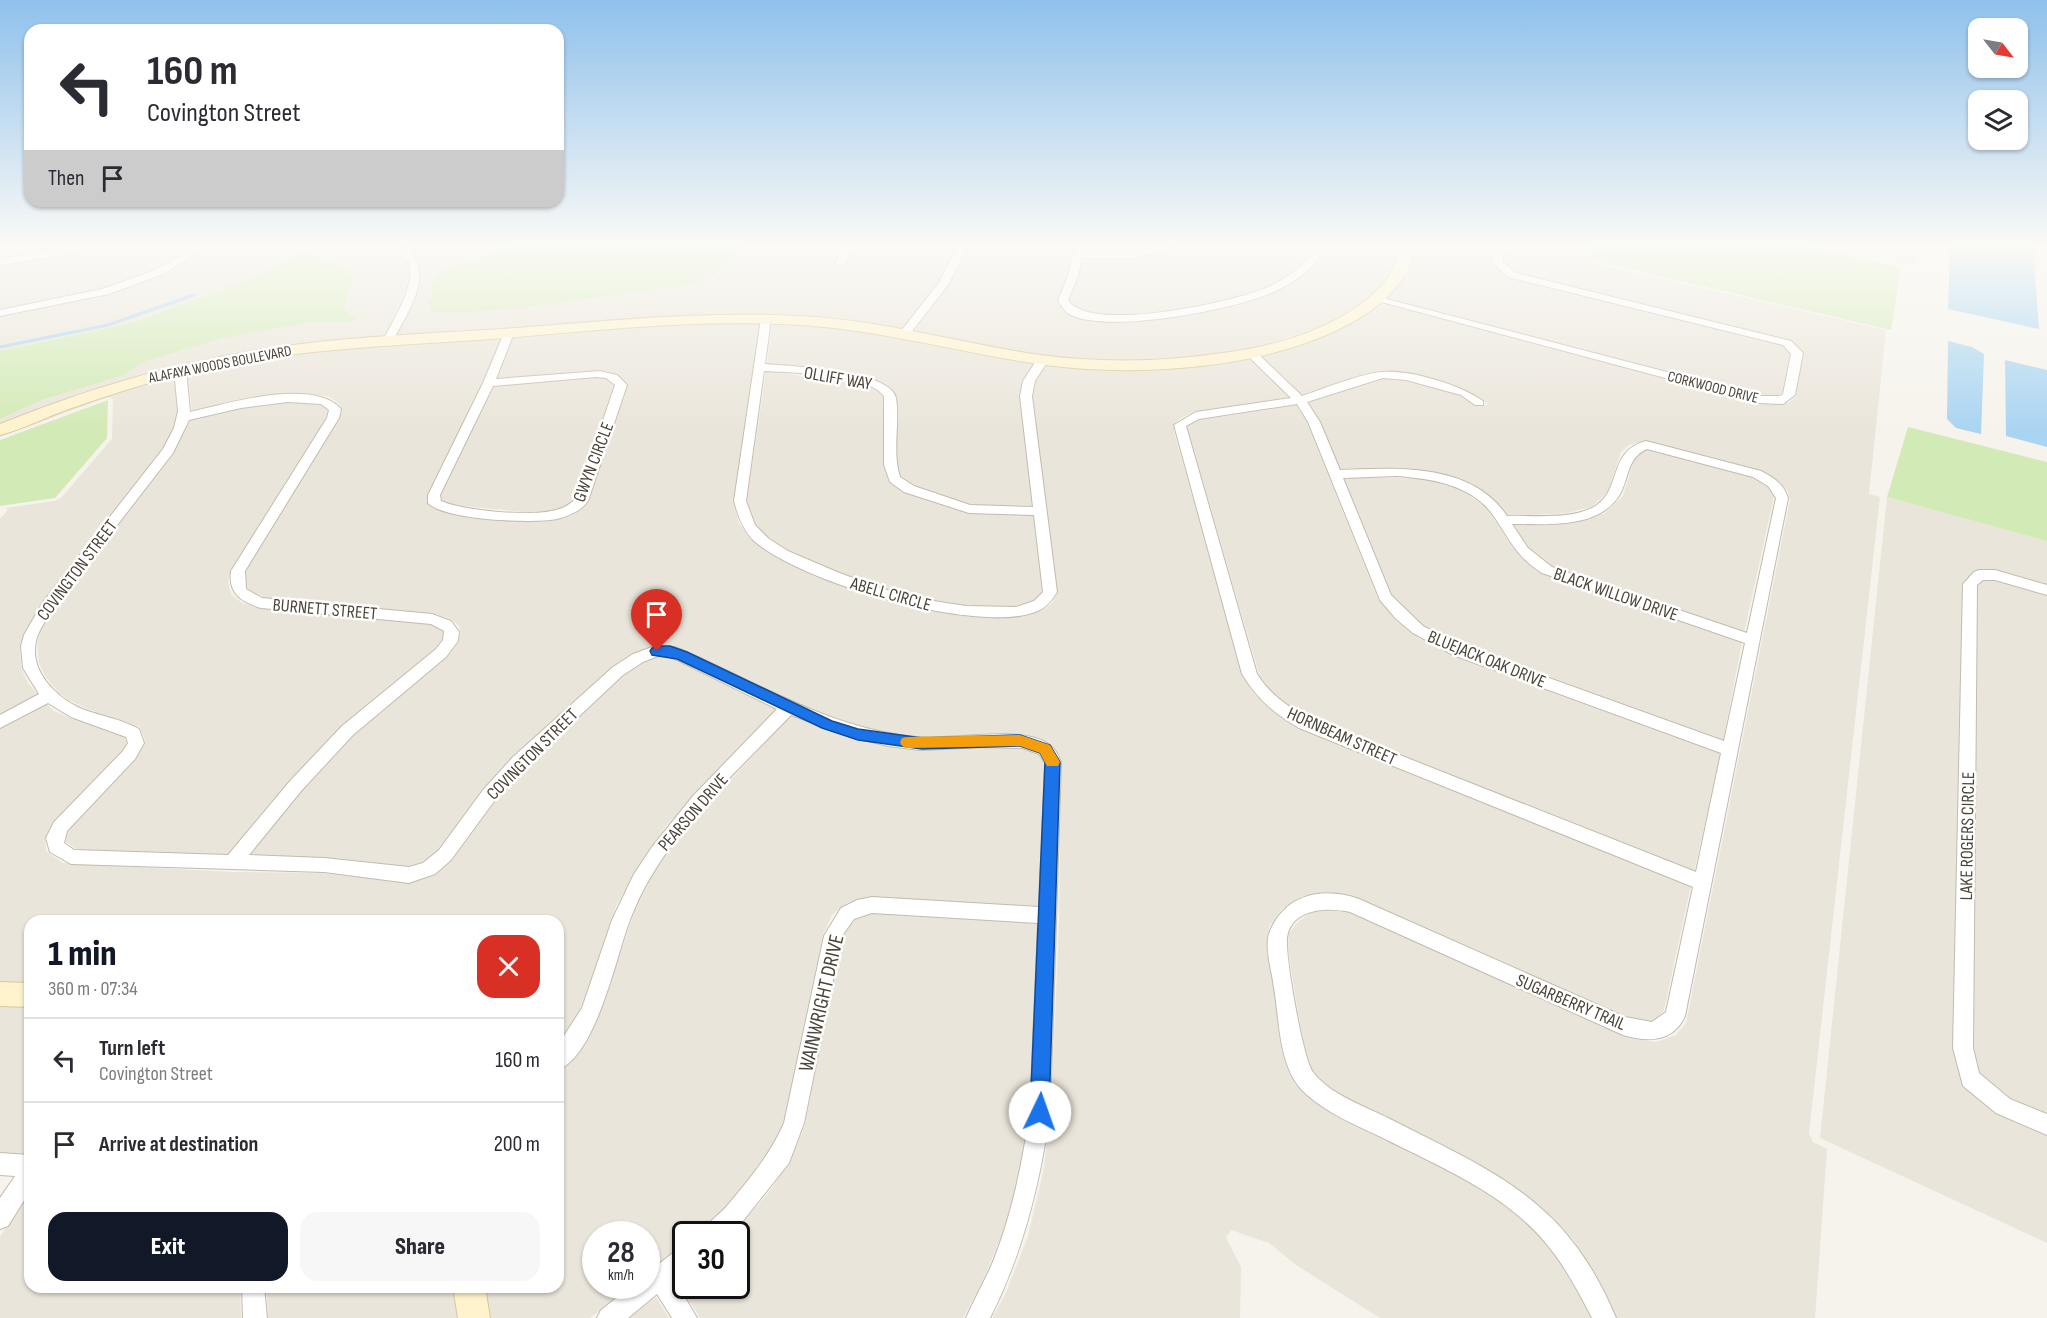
<!DOCTYPE html>
<meta charset="utf-8">
<style>
:root{--surface:#fff;--page:#f7f7f7;--text:#2b2b33;--muted:#7c7c81;--line:#e1e1e2;--accent:#111827}
body{margin:0;font-family:"Sofia Sans Condensed",sans-serif;background:var(--page);color:var(--text);height:100vh;display:flex;flex-direction:column;font-size:22px;white-space:nowrap}
*{box-sizing:border-box;margin:0}
p{font-size:20px;color:var(--muted)}
.icon{flex:none;width:33px;height:33px;fill:none;stroke:currentColor;stroke-width:2;stroke-linecap:round;stroke-linejoin:round}
.map{position:relative;flex:1;overflow:hidden}
.drawer{position:absolute;left:24px;top:915px;width:540px;height:378px;display:flex;flex-direction:column;background:var(--surface);border-radius:18px;box-shadow:0 2px 4px #0004}
.drawer>*{flex:none}
.banner{position:absolute;left:24px;top:24px;width:540px;height:183px;border-radius:18px;box-shadow:0 2px 4px #0004;background:#fff;color:var(--text);overflow:hidden}
.needle{width:39px;rotate:121deg}
.controls{position:absolute;left:1968px;top:18px;display:grid;gap:12px}
.controls a{display:grid;place-items:center;width:60px;height:60px;border-radius:12px;background:var(--surface);box-shadow:0 2px 4px #0004;font-size:30px}
.speed{position:absolute;left:582px;top:1221px;display:flex;gap:12px;font-size:30px;font-weight:700;text-align:center}
.speed>*{display:grid;place-content:center;width:78px;height:78px;border-radius:50%;background:var(--surface);box-shadow:0 2px 4px #0004;line-height:1}
.speed small{font-size:15px;font-weight:400}
.speed .limit{border:3px solid #111;border-radius:9px;background:#fff;color:#111}
.pin{position:absolute;display:grid;place-items:center;width:51px;height:51px;color:#fff;margin:-62px -26px;border-radius:50% 50% 50% 0;rotate:-45deg;box-shadow:0 0 6px #0007}
.pin .icon{rotate:45deg}
.me{position:absolute;width:66px;margin:-33px;rotate:3deg;stroke-linejoin:round;filter:drop-shadow(0 0 4px #0008)}
.turn{display:flex;align-items:center;gap:21px;height:126px;padding:0 24px;font-size:27px}
.turn .icon{width:78px;height:78px;stroke-width:2.5}
.turn b{display:block;font-size:42px;line-height:51px}
.then{display:flex;align-items:center;height:57px;padding:0 24px;background:#0003;gap:12px;font-size:22px}
.round{display:grid;place-items:center;flex:none;width:63px;height:63px;border-radius:18px;background:var(--page)}
.overview{display:flex;align-items:center;justify-content:space-between;height:102px;padding:0 24px}
h1{font-size:36px;font-weight:800;line-height:45px;color:var(--accent)}
.button{display:flex;gap:12px;margin-top:auto;padding:12px 24px}
.button a{flex:1;height:69px;border-radius:18px;background:var(--accent);color:#fff;font-size:24px;font-weight:800;line-height:69px;text-align:center}
.button a+a{background:var(--page);color:var(--text)}
ul{padding:0;list-style:none}
li{display:flex;align-items:center;gap:18px;height:84px;padding:0 24px;border-top:2px solid var(--line)}
li div{flex:1}
li b{display:block;font-size:22px}
li em{font-style:normal}
.map>svg:first-child{display:block}
.residential{fill:#eae5da}
.green{fill:#d2eab5}
.water{fill:#a9d4f2}
.lines{fill:none;stroke-linecap:round;stroke-linejoin:round}
.stream{stroke:#a9d4f2;stroke-width:3}
.street-casing{stroke:#c2bbae;stroke-width:2}
.secondary-casing{stroke:#d6c79b;stroke-width:2}
.street{fill:#fff;fill-rule:evenodd}
.secondary{fill:#fff3cd;fill-rule:evenodd}
.route{fill:#1a73e8;stroke:#114b97;stroke-width:1.5}
.slow{fill:#f59e0b}
.labels{text-anchor:middle;stroke-width:5;stroke-linejoin:round;paint-order:stroke}
.far-street-label{font-size:15px;fill:#4b4439;stroke:#fff}
.street-label{font-size:18px;fill:#4b4439;stroke:#fff}
.near-street-label{font-size:21px;fill:#4b4439;stroke:#fff}
</style>
<div class="map">
<svg width="2047" height="1318" viewBox="0 0 2047 1318">
<rect width="100%" height="100%" fill="#f6f3ec"/>
<g class="residential">
<path d="M0,246H76L0,260Z"/>
<path d="M90,246H200L153,272L103,290L0,311V264L66,254Z"/>
<path d="M211,246H390L405,260L410,268L409,277L406,289L384,339L252,352L0,427V419L42,400L122,376L144,362L224,338L317,320L348,322L358,319L346,313V304L300,253L235,285L134,322L0,351V316L106,295L160,275Z"/>
<path d="M430,246H515L436,272L432,283V297L544,305L695,284L717,275L734,261L746,246H843L834,265L844,266L853,246H957L938,284L902,329L772,316L395,338L417,289L420,276V266L411,252Z"/>
<path d="M968,246H1075L1067,278L1057,300L1063,309L1075,317L1089,319L1141,320L1193,315L1235,306L1267,295L1293,282L1312,267L1328,246H1403L1390,279L1370,297L1325,325L1248,350L1165,361L1124,363L1043,359L913,332L948,286Z"/>
<path d="M1085,246H1164L1131,253H1085Z"/>
<path d="M1174,246H1316L1302,265L1283,278L1258,291L1228,301L1188,310L1138,314H1091L1080,312L1069,301L1084,258L1135,257L1177,249Z"/>
<path d="M1414,246H1499L1493,255L1492,262L1507,275L1782,344L1790,352L1782,392L1778,396H1758L1383,298L1400,282L1408,269Z"/>
<path d="M1512,246H1587L1581,257L1585,261L1886,330L1869,494L1880,497L1809,1133L1813,1142L1827,1149L1815,1318H1616L1595,1276L1572,1238L1533,1202L1494,1174L1339,1094L1314,1075L1305,1053L1288,951L1289,933L1299,921L1315,910L1334,907L1352,912L1624,1035L1656,1042L1676,1035L1686,1023L1790,500L1788,491L1778,481L1757,471L1660,444L1640,442L1629,445L1621,452L1608,492L1593,506L1568,513L1507,516L1498,504L1484,494L1451,478L1428,472L1400,469L1339,470L1320,422L1307,403L1385,378L1406,379L1462,395L1479,407L1488,404L1467,391L1392,371L1369,373L1301,395L1259,355L1378,302L1761,402L1788,403L1796,397L1803,355L1801,349L1790,341L1515,273L1504,264V257Z"/>
<path d="M1828,246H1919L1916,265Z"/>
<path d="M684,322H760L733,501L739,523L752,539L771,554L878,599L914,609L964,616L1023,617L1042,611L1052,603L1057,594L1032,396L1035,382L1047,365L1249,357L1291,398L1192,413L1181,418L1174,424V432L1243,674L1252,692L1275,713L1303,729L1691,885L1664,1010L1656,1020L1644,1023L1623,1018L1354,897L1333,892L1302,896L1282,909L1269,926L1267,948L1284,1052L1299,1086L1331,1110L1485,1191L1520,1216L1552,1245L1572,1279L1591,1318H1380L1296,1265L1269,1243L1231,1230L1226,1238L1241,1267L1240,1318H992L1005,1295L1028,1236L1043,1173L1051,1115L1059,924L1061,763L1052,747L1038,739L1019,734L922,738L888,735L831,719L686,651L674,647L657,646L635,654L425,863L410,867L336,858L247,856L304,786L337,751L372,716L447,656L455,647L461,634L459,626L451,619L436,614L265,598L246,588L243,580L245,570L339,418L341,407L336,401L328,396L300,394L235,403L192,412L187,371L284,353L502,336L483,383L427,495L428,504L445,513L545,522L572,516L588,503L627,384L617,374L607,371L496,379L514,335Z"/>
<path d="M772,322L860,329L1035,363L1023,380L1020,396L1033,506L970,505L913,486L900,477L896,465L894,390L885,383L874,379L825,371L767,365Z"/>
<path d="M766,371L869,385L883,393V465L888,479L905,492L969,513L1035,515L1042,591L1039,597L1031,604L1018,607H964L918,600L885,591L838,573L782,547L764,534L752,520L747,501Z"/>
<path d="M174,374L179,418L173,433L162,450L41,605L26,629L20,649L21,668L28,683L38,695L0,716V519L8,510L5,508L55,501L61,498L112,439L113,399L108,397L0,437V433L41,416Z"/>
<path d="M595,377L608,378L615,386L575,501L571,506L546,514L451,505L442,501L441,495L494,385Z"/>
<path d="M297,400L319,402L326,406L328,410L326,418L230,571L228,583L231,594L242,603L257,608L429,624L444,631L445,636L442,644L360,710L323,746L228,855L78,850L66,842L65,836L69,827L136,757L145,740L140,727L85,708L69,700L57,691L45,676L39,663L37,644L42,628L56,605L175,450L191,419L235,409Z"/>
<path d="M1296,405L1307,422L1377,597L1395,620L1420,639L1455,655L1721,752L1694,872L1309,719L1287,706L1267,690L1259,674L1187,427L1200,420Z"/>
<path d="M1649,449L1755,477L1773,489L1774,496L1744,633L1551,568L1534,556L1513,524L1576,522L1605,513L1623,496L1635,457Z"/>
<path d="M1343,477L1427,479L1459,489L1486,507L1511,545L1523,559L1544,574L1742,642L1723,741L1461,647L1430,633L1392,597Z"/>
<path d="M1887,497L2047,541V1243L1820,1138Z"/>
<path d="M658,657L677,660L778,709L666,826L640,864L616,906L583,1004L568,1034L558,1046V921H30V985L0,984V728L45,703L54,711L71,718L117,733L125,737L127,745L50,827L45,839L46,851L63,863L233,872L321,873L405,882L430,876L452,860L497,797L526,765L624,675L642,663Z"/>
<path d="M791,715L824,730L854,740L884,746L923,750L1020,747L1038,753L1044,762L1039,907L872,897L848,902L832,915L823,935L784,1120L771,1150L748,1182L719,1215L695,1234H686L685,1242L647,1274L646,1234H596V1286H632L590,1318H487L482,1287H558V1075L585,1042L602,1008L635,910L656,870L681,834Z"/>
<path d="M873,913L1038,923L1029,1110L1021,1166L1005,1227L982,1283L963,1318H700L677,1280L685,1273L686,1286H736V1234H731L767,1195L791,1159L805,1125L842,938L849,922L860,915Z"/>
<path d="M0,1002L30,1003V1154L0,1153Z"/>
<path d="M30,1190V1287H240L241,1318H0V1237Z"/>
<path d="M266,1287H456L461,1318H268Z"/>
<path d="M656,1297L669,1318H629Z"/>
</g>
<g class="green">
<path d="M515,246H746C729,266 719,274 695,284L544,305L461,313L432,312L427,302L432,297V283L436,272Z"/>
<path d="M1593,246H1805L1901,267L1891,330L1586,259Z"/>
<path d="M300,253L330,260L354,275L345,303L346,313L359,319L348,322L317,321L224,338L144,362L122,376L42,400L0,419V351L134,322L235,285Z"/>
<path d="M108,400L107,438L55,498L0,506V440Z"/>
<path d="M1908,427L2047,462V541L1887,497Z"/>
</g>
<g class="water">
<path d="M1950,246H2033L2039,329L1948,309Z"/>
<path d="M1948,341L1972,347L1984,354L1981,434L1956,428L1947,419Z"/>
<path d="M2005,360L2047,370V447L2006,436Z"/>
</g>
<g class="lines">
<path class="stream" d="M0,347L108,325L194,295"/>
<g class="street-casing">
<g id="street">
<path d="M72,246H88L64,255L0,265V259Z"/>
<path d="M198,246H211L161,275L109,294L0,316V310L102,289L153,271Z"/>
<path d="M392,246L406,248L427,246L411,253C433,279 405,316 393,341L388,344L383,341C391,323 417,284 409,264C406,256 398,252 392,246Z"/>
<path d="M843,246H853L845,263L840,266L835,263Z"/>
<path d="M958,246H968L948,285L909,335H901V331L938,284Z"/>
<path d="M1075,246H1085L1083,252H1133L1163,246L1175,248L1133,258H1082L1077,279L1068,300C1088,334 1236,302 1268,287C1288,278 1306,265 1317,246H1327C1316,266 1300,279 1280,289C1242,309 1107,335 1069,314C1064,311 1061,305 1058,300L1067,279Z"/>
<path d="M1501,246H1511L1503,256V262L1516,273L1791,341L1803,353L1795,395L1783,404L1759,403L1370,299L1375,296L1759,396H1780L1783,394L1791,354L1783,345L1508,277L1493,263V256Z"/>
<path d="M766,316L771,319L765,364C789,366 891,370 896,398C900,424 892,451 900,477L914,486L970,505L1033,507L1020,396L1023,381L1036,361L1038,359H1046L1048,361L1035,381L1032,396L1057,592C1052,600 1047,607 1038,611C980,636 800,582 754,541C743,530 738,516 734,501L761,319ZM764,371C793,373 866,373 884,396V465L890,482L904,492L969,513L1034,515L1043,592L1034,601L1016,607L966,606L920,599L880,588L837,572L788,551L769,539L755,525L746,501Z"/>
<path d="M509,330L514,333L496,379L600,371L617,375L627,385L588,501C581,511 569,516 557,519C533,524 444,520 428,503V495L483,383L504,333ZM596,377L606,378L615,385L576,499C570,504 564,508 556,510C532,517 464,511 441,501L440,495L493,386Z"/>
<path d="M1251,350L1255,351L1302,396C1323,389 1362,373 1382,372C1409,369 1461,385 1483,401V405H1475L1461,395L1406,380L1383,378L1307,402L1320,422L1340,470C1396,468 1471,462 1507,516C1534,515 1569,520 1594,507C1623,490 1607,451 1646,441L1761,471C1774,478 1784,484 1788,498L1685,1016C1673,1043 1647,1042 1623,1035L1350,912C1328,907 1291,908 1287,938C1285,955 1303,1060 1313,1072C1330,1095 1365,1106 1390,1119C1496,1173 1567,1200 1616,1318H1592C1578,1291 1564,1264 1544,1241C1504,1194 1443,1168 1389,1141C1361,1127 1329,1115 1306,1094C1278,1069 1280,1022 1274,988C1272,971 1266,955 1268,938C1270,928 1276,918 1283,911C1303,890 1334,890 1359,899L1625,1017L1652,1022L1666,1012L1693,887L1299,728C1275,714 1257,699 1242,674L1174,425L1196,412L1291,398L1247,355V351ZM1297,404L1308,422L1380,600L1396,619L1413,633L1453,655L1721,753L1696,872L1311,720C1289,707 1270,695 1257,674L1186,426L1199,419ZM1647,449L1753,477L1768,486L1776,498L1747,633L1552,567L1528,548L1512,524C1552,524 1611,530 1625,482C1630,467 1632,456 1647,449ZM1397,476C1433,479 1474,485 1495,518C1511,542 1517,557 1542,573L1745,643L1724,741L1463,647L1423,626L1391,595L1343,478Z"/>
<path d="M180,366L186,369L190,412C226,404 313,377 341,409L339,418L245,571L246,589L262,598L432,614L451,621L459,632L458,641L446,657L353,735L302,790L249,855L324,858L409,867L423,863L439,850L483,790L513,757L613,667L633,654L652,647H675C756,681 828,729 917,737C950,741 1028,723 1052,747C1056,750 1059,757 1061,762L1050,1112C1040,1184 1023,1253 990,1318H966C974,1300 984,1282 992,1264C1012,1215 1022,1164 1030,1112L1038,923L872,913L854,919L842,936L804,1123L789,1163L735,1231L730,1234H702C707,1222 718,1216 726,1207C749,1180 770,1155 784,1123L824,936L841,908L857,900L872,897L1039,907L1045,763L1039,754L1022,748L986,747L920,750L888,746L851,737L791,715C732,777 661,838 630,920C616,956 597,1054 558,1070V1045L582,1008L612,920L634,874L652,847L693,796L777,709L677,660L668,656H658L643,662L623,675L525,767L495,800L451,860L435,874L429,876L409,883L324,872L71,864L50,852L46,838L54,822L123,751L128,743L126,737L71,717L48,703L0,728V715L39,694L23,668L21,646L24,635L43,602L163,449L174,428L178,411L174,369ZM288,402L321,404L329,410L327,418L231,571C228,593 241,602 261,608L431,624L444,631L443,640L436,649L342,726L290,781L228,855L74,850L64,843L67,831L135,759L144,743L139,729C121,719 101,716 82,709C57,698 29,672 36,641C39,629 47,619 53,608L173,453L189,420L241,408Z"/>
<path d="M1979,570H1995L2047,585V595L1995,580H1983L1977,585L1973,1048L1979,1073L2010,1099L2047,1114V1135L1996,1113L1963,1086L1953,1048L1963,584L1974,572Z"/>
<path d="M0,1153L30,1155V1191L8,1226L0,1229V1198L15,1176L0,1175Z"/>
<path d="M686,1246V1272L675,1280L697,1318H672L657,1294L628,1318H597L601,1310L632,1286H646V1274L678,1249Z"/>
<path d="M242,1287H264L267,1318H243Z"/>
</g>
</g>
<g class="secondary-casing">
<g id="secondary">
<path d="M1402,246H1416C1413,253 1412,261 1409,268C1380,326 1289,352 1231,362C1167,372 1102,373 1038,364C952,351 869,327 782,324C685,320 589,331 492,339C391,346 289,349 190,372C149,382 109,395 69,409C46,417 24,429 0,435V424C82,391 166,365 253,351C340,336 428,334 516,328C616,320 716,310 816,317C892,323 965,344 1040,355C1101,363 1162,362 1223,353C1277,346 1344,327 1382,285C1392,274 1397,261 1402,246Z"/>
<path d="M0,982L30,983V1007L0,1006Z"/>
<path d="M453,1287H485L490,1318H458Z"/>
</g>
</g>
<use href="#street" class="street"/>
<use href="#secondary" class="secondary"/>
</g>
<linearGradient id="sky" x2="0" y2="1"><stop stop-color="#8fc1ec"/><stop offset="0.57" stop-color="#fbfaf6"/><stop offset="1" stop-color="#fbfaf6" stop-opacity="0"/></linearGradient>
<rect width="2047" height="431" fill="url(#sky)"/>
<path class="route" d="M657,646H670L687,652L832,721L858,729L922,738L1020,735L1050,745L1060,762L1049,1112L1046,1119L1040,1122L1033,1119L1030,1112L1045,762L1040,753L1020,746L922,749L858,740L822,728L677,659L652,655L650,651L652,648Z"/>
<path class="slow" d="M1020,735L1050,745L1060,762L1058,766H1047L1040,753L1020,746L907,748L902,746L900,742L902,738L907,737Z"/>
<g class="labels">
<g class="far-street-label">
<text transform="translate(220 364) rotate(-11)" y="5">ALAFAYA WOODS BOULEVARD</text>
<text transform="translate(1713 387) rotate(14)" y="5">CORKWOOD DRIVE</text>
</g>
<g class="street-label">
<text transform="translate(838 378) rotate(10)" y="6">OLLIFF WAY</text>
<text transform="translate(593 462) rotate(-69)" y="6">GWYN CIRCLE</text>
<text transform="translate(77 570) rotate(-53)" y="6">COVINGTON STREET</text>
<text transform="translate(891 594) rotate(16)" y="6">ABELL CIRCLE</text>
<text transform="translate(1616 594) rotate(19)" y="6">BLACK WILLOW DRIVE</text>
<text transform="translate(325 609) rotate(5)" y="6">BURNETT STREET</text>
<text transform="translate(1487 659) rotate(22)" y="6">BLUEJACK OAK DRIVE</text>
<text transform="translate(1342 736) rotate(24)" y="6">HORNBEAM STREET</text>
<text transform="translate(532 754) rotate(-45)" y="6">COVINGTON STREET</text>
<text transform="translate(693 812) rotate(-49)" y="6">PEARSON DRIVE</text>
<text transform="translate(1967 836) rotate(-89)" y="6">LAKE ROGERS CIRCLE</text>
<text transform="translate(1571 1002) rotate(23)" y="6">SUGARBERRY TRAIL</text>
</g>
<g class="near-street-label">
<text transform="translate(821 1003) rotate(-77)" y="7">WAINWRIGHT DRIVE</text>
</g>
</g>
</svg>
<div class="controls">
<a><svg class="needle" viewBox="-14 -14 28 28"><path d="M0-13l5 13h-10z" fill="#e53935"/><path d="M0 13l5-13h-10z" fill="#7c7c81"/></svg></a>
<a><svg class="icon" aria-label="layers" viewBox="0 0 24 24"><path d="M12 4l9 5-9 5-9-5zM3 14l9 5 9-5"/></svg></a>
</div>
<div class="speed"><div>28<small>km/h</small></div><div class="limit">30</div></div>
<div class="pin" style="left:657px;top:651px;background:#d93025"><svg class="icon" aria-label="arrive" viewBox="0 0 24 24"><path d="M6 21V4h12l-3 4 3 4H6"/></svg></div>
<svg class="me" style="left:1040px;top:1112px" viewBox="-20 -20 40 40"><circle r="19" fill="#fff"/><path d="M0-13L10 11 0 6-10 11z" fill="#1a73e8"/></svg>
<div class="banner">
<div class="turn"><svg class="icon" aria-label="left" viewBox="0 0 24 24"><path d="M17 20v-9H6M10 6l-5 5 5 5"/></svg><div><b>160 m</b>Covington Street</div></div>
<div class="then">Then<svg class="icon" aria-label="arrive" viewBox="0 0 24 24"><path d="M6 21V4h12l-3 4 3 4H6"/></svg></div>
</div>
<section class="drawer">
<div class="overview"><div><h1>1 min</h1><p>360 m · 07:34</p></div><a class="round" style="background:#d93025;color:#fff"><svg class="icon" aria-label="close" viewBox="0 0 24 24"><path d="M6 6l12 12M18 6L6 18"/></svg></a></div>
<ul>
<li><svg class="icon" aria-label="left" viewBox="0 0 24 24"><path d="M17 20v-9H6M10 6l-5 5 5 5"/></svg><div><b>Turn left</b><p>Covington Street</p></div><em>160 m</em></li>
<li><svg class="icon" aria-label="arrive" viewBox="0 0 24 24"><path d="M6 21V4h12l-3 4 3 4H6"/></svg><div><b>Arrive at destination</b></div><em>200 m</em></li>
</ul>
<div class="button"><a>Exit</a><a>Share</a></div>
</section>
</div>
